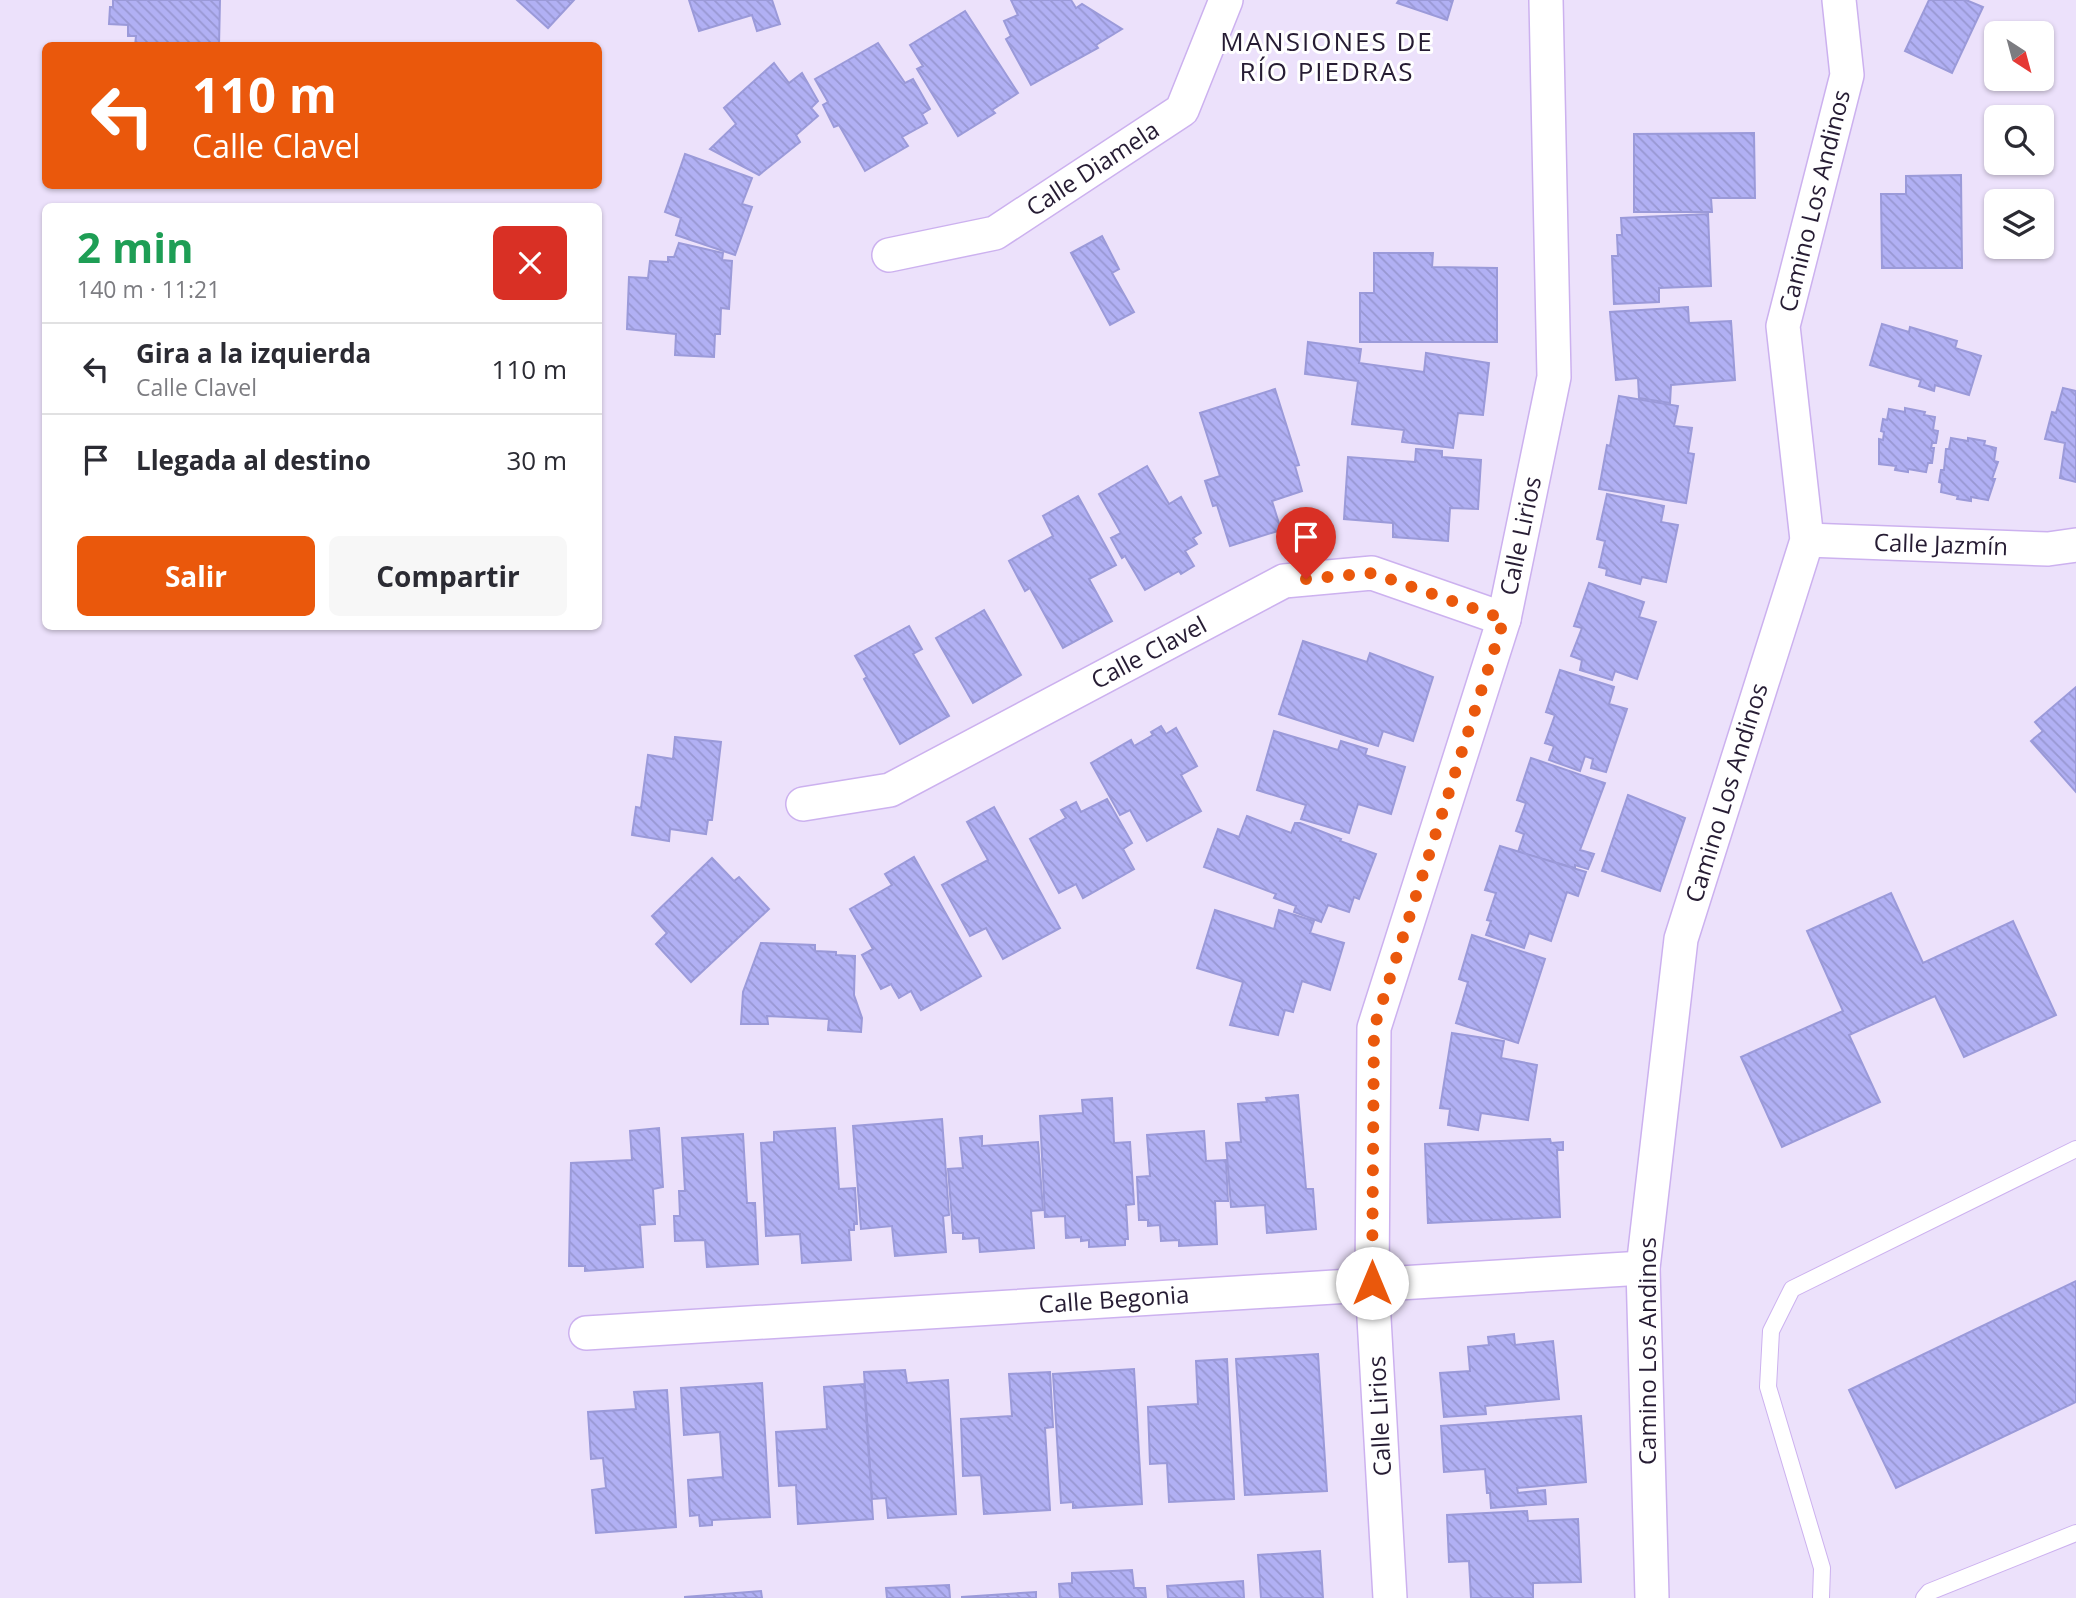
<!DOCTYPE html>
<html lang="es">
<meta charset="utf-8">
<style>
:root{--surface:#fff;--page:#f7f7f7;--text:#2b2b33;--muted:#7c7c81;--line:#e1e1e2;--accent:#ea580c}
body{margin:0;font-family:"Open Sans",sans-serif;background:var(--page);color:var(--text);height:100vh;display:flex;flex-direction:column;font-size:26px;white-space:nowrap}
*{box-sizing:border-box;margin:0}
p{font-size:23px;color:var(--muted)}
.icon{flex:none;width:38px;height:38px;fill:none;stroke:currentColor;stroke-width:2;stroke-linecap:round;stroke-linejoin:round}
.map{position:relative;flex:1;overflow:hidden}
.side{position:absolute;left:42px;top:203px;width:560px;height:427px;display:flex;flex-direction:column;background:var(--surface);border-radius:10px;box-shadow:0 2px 5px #0004}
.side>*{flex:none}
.hud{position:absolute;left:42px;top:42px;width:560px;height:147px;border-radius:10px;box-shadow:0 2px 5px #0004;background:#ea580c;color:#fff;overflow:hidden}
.needle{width:46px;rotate:144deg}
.controls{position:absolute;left:1984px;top:21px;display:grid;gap:14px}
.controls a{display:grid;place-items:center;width:70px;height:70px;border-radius:10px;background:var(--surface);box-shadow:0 2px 5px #0004;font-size:35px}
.pin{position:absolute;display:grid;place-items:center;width:60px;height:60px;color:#fff;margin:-72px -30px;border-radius:50% 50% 50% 0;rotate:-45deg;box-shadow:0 0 7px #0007}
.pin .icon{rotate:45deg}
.me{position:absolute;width:77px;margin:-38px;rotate:0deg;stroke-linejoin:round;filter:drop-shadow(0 0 5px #0008)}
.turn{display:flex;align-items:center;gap:24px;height:147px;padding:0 35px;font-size:32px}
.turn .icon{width:91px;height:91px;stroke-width:2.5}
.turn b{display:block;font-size:49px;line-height:60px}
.round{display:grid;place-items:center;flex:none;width:74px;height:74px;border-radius:10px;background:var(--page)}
.summary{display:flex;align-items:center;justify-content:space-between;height:119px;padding:0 35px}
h1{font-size:42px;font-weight:700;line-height:52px;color:#1e9e55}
.button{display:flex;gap:14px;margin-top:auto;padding:14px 35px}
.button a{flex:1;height:80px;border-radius:10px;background:var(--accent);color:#fff;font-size:28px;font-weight:700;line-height:80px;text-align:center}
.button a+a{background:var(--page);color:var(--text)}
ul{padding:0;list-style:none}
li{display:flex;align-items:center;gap:21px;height:91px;padding:0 35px;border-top:2px solid var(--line)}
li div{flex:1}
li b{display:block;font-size:26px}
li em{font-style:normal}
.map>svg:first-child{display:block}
.building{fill:url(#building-back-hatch);stroke:#9b9ad9;stroke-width:2}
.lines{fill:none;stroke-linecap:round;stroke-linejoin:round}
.lane-casing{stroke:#ccb1ef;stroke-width:18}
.street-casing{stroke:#ccb1ef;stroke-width:36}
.lane{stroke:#fff;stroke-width:16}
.street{stroke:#fff;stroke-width:33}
.route{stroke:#ea580c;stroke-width:12;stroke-dasharray:0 21.6}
.labels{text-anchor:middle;stroke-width:6;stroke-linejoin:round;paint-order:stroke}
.street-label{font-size:24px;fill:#261c33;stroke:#fff}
.neighbourhood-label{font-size:26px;letter-spacing:2px;fill:#261c33;stroke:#fff}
</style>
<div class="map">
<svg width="2076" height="1598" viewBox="0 0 2076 1598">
<defs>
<pattern id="building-back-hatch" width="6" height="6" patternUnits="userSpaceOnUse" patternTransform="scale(1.75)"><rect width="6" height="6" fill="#b1b0f4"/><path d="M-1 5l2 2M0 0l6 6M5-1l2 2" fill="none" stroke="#9897d2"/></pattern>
</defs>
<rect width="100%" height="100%" fill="#ece1fb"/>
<g class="building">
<path d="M113,0H220L219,46H135L136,36H128V25L109,24L110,7H113Z"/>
<path d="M517,0H574L548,28Z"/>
<path d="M689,0H772L780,24L757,31L752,15L699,31Z"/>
<path d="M1011,0H1071L1076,8L1082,4L1122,29L1096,45L1098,48L1031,85L1006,39L1011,36L1004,21L1018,15Z"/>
<path d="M1399,0H1453L1447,20L1397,3Z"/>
<path d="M1929,0H1966L1983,7L1952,73L1905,51Z"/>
<path d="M965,11L1018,93L992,110L995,113L958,136L917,69L923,66L910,45Z"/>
<path d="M878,43L905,83L913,79L930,109L922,114L927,123L902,137L908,146L865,171L839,125L834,127L823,105L828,102L815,79Z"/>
<path d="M774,63L789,83L802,73L818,101L811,108L818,116L796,135L800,142L759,175L710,149L736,124L724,108Z"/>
<path d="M1754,133L1755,198H1711L1712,212H1634V134Z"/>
<path d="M685,154L752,178L742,204L752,207L735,255L676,235L681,218L665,212Z"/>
<path d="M1961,175L1962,268H1882L1881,194H1906V176Z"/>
<path d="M1708,214L1711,286L1659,288V302L1614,304L1612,256H1618L1617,235H1622L1621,218Z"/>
<path d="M1102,236L1119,269L1112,273L1134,312L1110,325L1071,253Z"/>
<path d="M679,243L723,253L722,260L732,261L729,309L721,308L720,334H715L714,357L675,355L676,334L627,329L629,277L648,278L650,261L668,262V257H674Z"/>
<path d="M1374,253H1433L1432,267L1497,268V342H1360V293H1374Z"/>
<path d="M1688,307L1689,323L1731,321L1735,380L1671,385L1670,403L1639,398L1638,378L1616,380L1610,312Z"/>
<path d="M1882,324L1909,332L1910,327L1957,341L1955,348L1981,356L1969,395L1935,385L1934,391L1919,386L1921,380L1870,365Z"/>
<path d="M1308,342L1361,349L1359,363L1424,372L1426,353L1489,363L1483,415L1458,413L1453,448L1402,442L1404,430L1352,424L1358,381L1305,374Z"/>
<path d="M2063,388L2076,391V482L2060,478L2065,443L2045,439L2052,412L2056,413Z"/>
<path d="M1275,389L1299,465L1295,466L1302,491L1272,501L1281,530L1230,546L1217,505L1213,506L1205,481L1220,476L1200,413Z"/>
<path d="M1619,396L1678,406L1674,426L1692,428L1688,453L1694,454L1686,503L1599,489L1607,445L1610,446Z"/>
<path d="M1905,408L1925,412L1924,415L1935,417L1933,430L1938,431L1936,443H1932L1931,448H1934L1932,463H1928L1926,472L1908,469V472L1895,470L1896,466L1879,464V439L1883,440L1884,432L1881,431L1883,419L1887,420L1889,409L1905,412Z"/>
<path d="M1951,438L1968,441V438L1985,441L1984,445L1996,448L1994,461L1998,462L1992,479H1995L1988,500L1971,497V501L1957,499L1958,496L1941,492L1942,483L1939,482L1941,470H1944L1946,449H1949Z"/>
<path d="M1416,449L1442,451V457L1481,460L1478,509L1450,508L1448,541L1393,537V523L1344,519L1348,457L1415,462Z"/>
<path d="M1147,466L1169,504L1181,497L1201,533L1193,538L1197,544L1185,551L1194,566L1181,574L1179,571L1145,590L1125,556L1122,558L1111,538L1121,533L1099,494Z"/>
<path d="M1607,494L1664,506L1661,522L1678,525L1666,582L1642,577L1640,584L1606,575L1607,569L1599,567L1605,541L1597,539Z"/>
<path d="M1078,496L1116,565L1089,579L1112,621L1063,648L1030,588L1025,591L1009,561L1053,536L1043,516Z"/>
<path d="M1589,583L1644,602L1639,617L1656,622L1637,679L1615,671L1612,680L1580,670L1582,660L1571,656L1582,628L1574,626Z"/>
<path d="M984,610L1021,675L973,703L936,638Z"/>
<path d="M909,626L922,649L913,654L949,716L900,744L864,679L867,677L855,656Z"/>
<path d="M1303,641L1367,662L1370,653L1433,677L1413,741L1383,731L1378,746L1279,714Z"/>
<path d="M1560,670L1614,687L1609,704L1627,709L1606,772L1591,768L1593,759L1585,756L1580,771L1549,760L1554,746L1545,743L1555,715L1546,712Z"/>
<path d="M2076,687V792L2031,741L2043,731L2035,722Z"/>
<path d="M1161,726L1166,734L1176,728L1197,766L1181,775L1201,811L1147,841L1130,810L1120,815L1091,763L1131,740L1134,746L1153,735L1151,732Z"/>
<path d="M1274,731L1338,750L1341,741L1367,749L1365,755L1405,767L1391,814L1358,804L1349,833L1301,819L1306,805L1257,790Z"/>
<path d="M675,737L721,742L712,820H708L706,834L670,829L669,841L632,835L636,807L641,808L648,755L673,759Z"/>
<path d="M1531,758L1605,783L1580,850L1594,854L1588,869L1575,865V868L1518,852L1524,834L1516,831L1526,803L1517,800Z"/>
<path d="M1628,795L1685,818L1660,891L1602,871Z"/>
<path d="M1107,799L1132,843L1123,849L1134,869L1083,898L1076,884L1059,893L1030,839L1066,818L1061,810L1076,802L1081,812Z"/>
<path d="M994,807L1060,928L1003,959L986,928L970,936L942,885L988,860L967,822Z"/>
<path d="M1247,816L1291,833L1295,823H1300L1341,839L1340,841L1376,854L1359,899L1354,897L1349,912L1328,905L1321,922L1294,912L1296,906L1274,898L1276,894L1204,867L1218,829L1239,837Z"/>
<path d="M1500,846L1586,872L1578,896L1567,892L1551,941L1529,933L1524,948L1486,935L1491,921L1487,920L1496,893L1485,890Z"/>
<path d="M914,857L981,976L921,1010L911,991L899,998L891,984L881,989L862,955L873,949L850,909L892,885L885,874Z"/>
<path d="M712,858L734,881L739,877L769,909L691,982L656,944L667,933L652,916Z"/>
<path d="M1891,893L1923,963L2013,921L2056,1015L1964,1057L1935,996L1849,1035L1880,1102L1782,1147L1741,1057L1843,1011L1807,931Z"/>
<path d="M1215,910L1274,929L1279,910L1314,921L1310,933L1344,943L1330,990L1302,981L1293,1012L1285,1010L1278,1035L1230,1025L1243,982L1197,968Z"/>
<path d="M1472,935L1545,959L1518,1043L1456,1023L1468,982L1459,979Z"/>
<path d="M761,943L815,945V951L836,952V955L855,956L854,995L862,1018L861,1032L828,1030L829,1019L767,1016L768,1024H741L743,992Z"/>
<path d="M1452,1033L1504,1041L1501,1058L1537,1065L1528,1120L1481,1113L1478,1130L1448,1125L1450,1109L1440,1108Z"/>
<path d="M1298,1095L1306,1189H1313L1316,1229L1267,1233L1265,1205L1231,1207L1226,1143L1241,1142L1238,1104L1267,1102L1266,1098Z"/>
<path d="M1112,1098L1114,1143L1130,1142L1134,1204L1126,1205L1128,1239H1125V1245L1089,1247V1240L1081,1241V1237L1066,1238L1065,1216L1045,1217L1040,1116L1083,1113L1082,1100Z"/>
<path d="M942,1119L949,1215L943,1216L946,1252L895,1256L892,1226L861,1229L853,1126Z"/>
<path d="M659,1128L663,1187L653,1189L655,1224L640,1225L643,1267L585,1271V1266H569L571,1163L632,1160L630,1131Z"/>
<path d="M835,1128L839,1189L855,1188L857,1224H854V1230H849L851,1260L802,1263L800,1234L766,1236L761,1143L774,1142V1132Z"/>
<path d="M1204,1131L1206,1161L1226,1160L1228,1201H1215L1217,1244L1179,1246V1240L1161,1241L1160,1225L1148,1226V1220H1139L1137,1177L1150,1176L1147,1135Z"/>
<path d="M743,1134L747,1203H755L758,1264L707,1267L705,1240L675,1241L674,1216H680L679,1191H685L682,1138Z"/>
<path d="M982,1136V1146L1038,1142L1043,1210L1031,1211L1034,1248L980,1252L979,1238L963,1239V1233H953L948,1169L963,1168L960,1138Z"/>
<path d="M1550,1139L1551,1143L1563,1142V1150H1557L1560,1217L1428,1223L1425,1144Z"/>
<path d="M2076,1281V1402L1896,1488L1849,1390Z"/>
<path d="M1514,1334L1515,1345L1553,1341L1559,1399L1485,1406L1486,1414L1444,1417L1440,1373L1470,1371L1468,1347L1489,1345L1488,1337Z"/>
<path d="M1318,1354L1327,1491L1245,1495L1236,1359Z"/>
<path d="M1227,1359L1234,1499L1169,1502L1167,1463L1150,1464L1148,1407L1198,1404L1196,1361Z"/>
<path d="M1134,1369L1142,1504L1073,1508V1502L1061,1503L1053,1374Z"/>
<path d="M905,1370L907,1383L948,1380L956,1514L888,1518L886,1498L872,1499L864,1372Z"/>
<path d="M1050,1372L1053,1427L1045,1428L1050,1510L984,1514L981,1475L963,1476L961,1419L1012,1416L1009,1374Z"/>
<path d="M762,1383L770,1517L712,1520V1525L700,1526L699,1515L690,1516L688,1480L723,1477L720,1432L684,1435L681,1388Z"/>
<path d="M864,1384L873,1519L798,1524L796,1485L779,1486L776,1432L827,1429L824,1387Z"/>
<path d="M667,1390L676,1527L596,1533L592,1490L606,1488L603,1458L591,1459L588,1412L636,1409L634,1392Z"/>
<path d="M1581,1416L1586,1482L1517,1488L1518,1493L1545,1490L1546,1504L1491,1508L1490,1493H1487L1485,1469L1444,1472L1441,1426Z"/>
<path d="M1527,1511L1528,1521L1578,1519L1581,1582L1533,1583V1598H1471L1469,1561L1449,1562L1447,1515Z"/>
<path d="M1320,1551L1323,1598H1261L1258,1555Z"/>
<path d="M1132,1570L1134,1588H1145L1146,1598H1060L1059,1584L1072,1583V1573Z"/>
<path d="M1243,1581L1244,1598H1168L1167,1586Z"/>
<path d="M949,1585L950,1598H887L886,1588Z"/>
<path d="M761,1591L762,1598H685V1597Z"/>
<path d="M1036,1592V1598H962V1597Z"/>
</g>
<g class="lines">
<g class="lane-casing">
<g id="lane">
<path d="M1821,1598L1822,1568L1768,1387L1771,1331L1792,1289L2076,1149"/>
<path d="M1924,1598L1929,1592L2076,1533"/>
</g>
</g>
<g class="street-casing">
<g id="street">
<path d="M889,255L995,233L1182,110L1226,0"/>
<path d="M1807,540L2048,549L2076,545"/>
<path d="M803,804L890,790L1284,581L1372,573L1504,619"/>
<path d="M586,1333L1643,1268"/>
<path d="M1390,1598L1372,1283L1374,1028L1504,619L1554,377L1546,0"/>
<path d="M1652,1598L1643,1268L1681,939L1807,540L1783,326L1847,75L1839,0"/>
</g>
</g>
<use href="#lane" class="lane"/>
<use href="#street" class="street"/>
</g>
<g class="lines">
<path class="route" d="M1306,579L1372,573L1504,619L1374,1028L1372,1283"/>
</g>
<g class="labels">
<g class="street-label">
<text transform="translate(1093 169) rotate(-33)" y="8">Calle Diamela</text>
<text transform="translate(1815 201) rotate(-76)" y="8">Camino Los Andinos</text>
<text transform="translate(1521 536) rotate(-78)" y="8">Calle Lirios</text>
<text transform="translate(1941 545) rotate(2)" y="8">Calle Jazmín</text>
<text transform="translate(1149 653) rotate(-28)" y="8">Calle Clavel</text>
<text transform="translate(1727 793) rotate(-73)" y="8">Camino Los Andinos</text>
<text transform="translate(1114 1300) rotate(-4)" y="8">Calle Begonia</text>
<text transform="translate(1648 1351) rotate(-90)" y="8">Camino Los Andinos</text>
<text transform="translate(1380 1416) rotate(-93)" y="8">Calle Lirios</text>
</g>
<g class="neighbourhood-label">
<text x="1327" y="51">MANSIONES DE<tspan x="1327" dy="30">RÍO PIEDRAS</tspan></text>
</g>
</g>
</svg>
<div class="controls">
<a><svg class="needle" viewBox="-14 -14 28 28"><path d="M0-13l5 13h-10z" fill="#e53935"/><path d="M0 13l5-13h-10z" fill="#7c7c81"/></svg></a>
<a><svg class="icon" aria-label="search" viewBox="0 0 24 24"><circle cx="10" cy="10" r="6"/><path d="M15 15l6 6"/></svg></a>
<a><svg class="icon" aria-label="layers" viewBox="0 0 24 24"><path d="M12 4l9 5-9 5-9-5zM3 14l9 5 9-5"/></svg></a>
</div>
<div class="pin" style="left:1306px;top:579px;background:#d93025"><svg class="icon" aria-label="arrive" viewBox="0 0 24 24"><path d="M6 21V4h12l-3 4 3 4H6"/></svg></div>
<svg class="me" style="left:1372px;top:1283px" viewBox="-20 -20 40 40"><circle r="19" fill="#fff"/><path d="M0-13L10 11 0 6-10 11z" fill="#ea580c"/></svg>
<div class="hud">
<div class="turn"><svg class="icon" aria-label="left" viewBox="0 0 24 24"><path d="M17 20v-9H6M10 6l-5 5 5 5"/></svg><div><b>110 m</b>Calle Clavel</div></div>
</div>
<section class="side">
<div class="summary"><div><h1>2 min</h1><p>140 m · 11:21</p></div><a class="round" style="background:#d93025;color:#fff"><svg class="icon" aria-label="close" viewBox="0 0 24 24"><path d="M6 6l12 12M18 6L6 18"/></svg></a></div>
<ul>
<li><svg class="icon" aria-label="left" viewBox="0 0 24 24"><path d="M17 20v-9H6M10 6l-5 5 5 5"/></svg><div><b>Gira a la izquierda</b><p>Calle Clavel</p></div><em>110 m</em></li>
<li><svg class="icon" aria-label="arrive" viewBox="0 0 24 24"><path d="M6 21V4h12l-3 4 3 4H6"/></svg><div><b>Llegada al destino</b></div><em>30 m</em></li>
</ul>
<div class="button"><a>Salir</a><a>Compartir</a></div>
</section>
</div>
